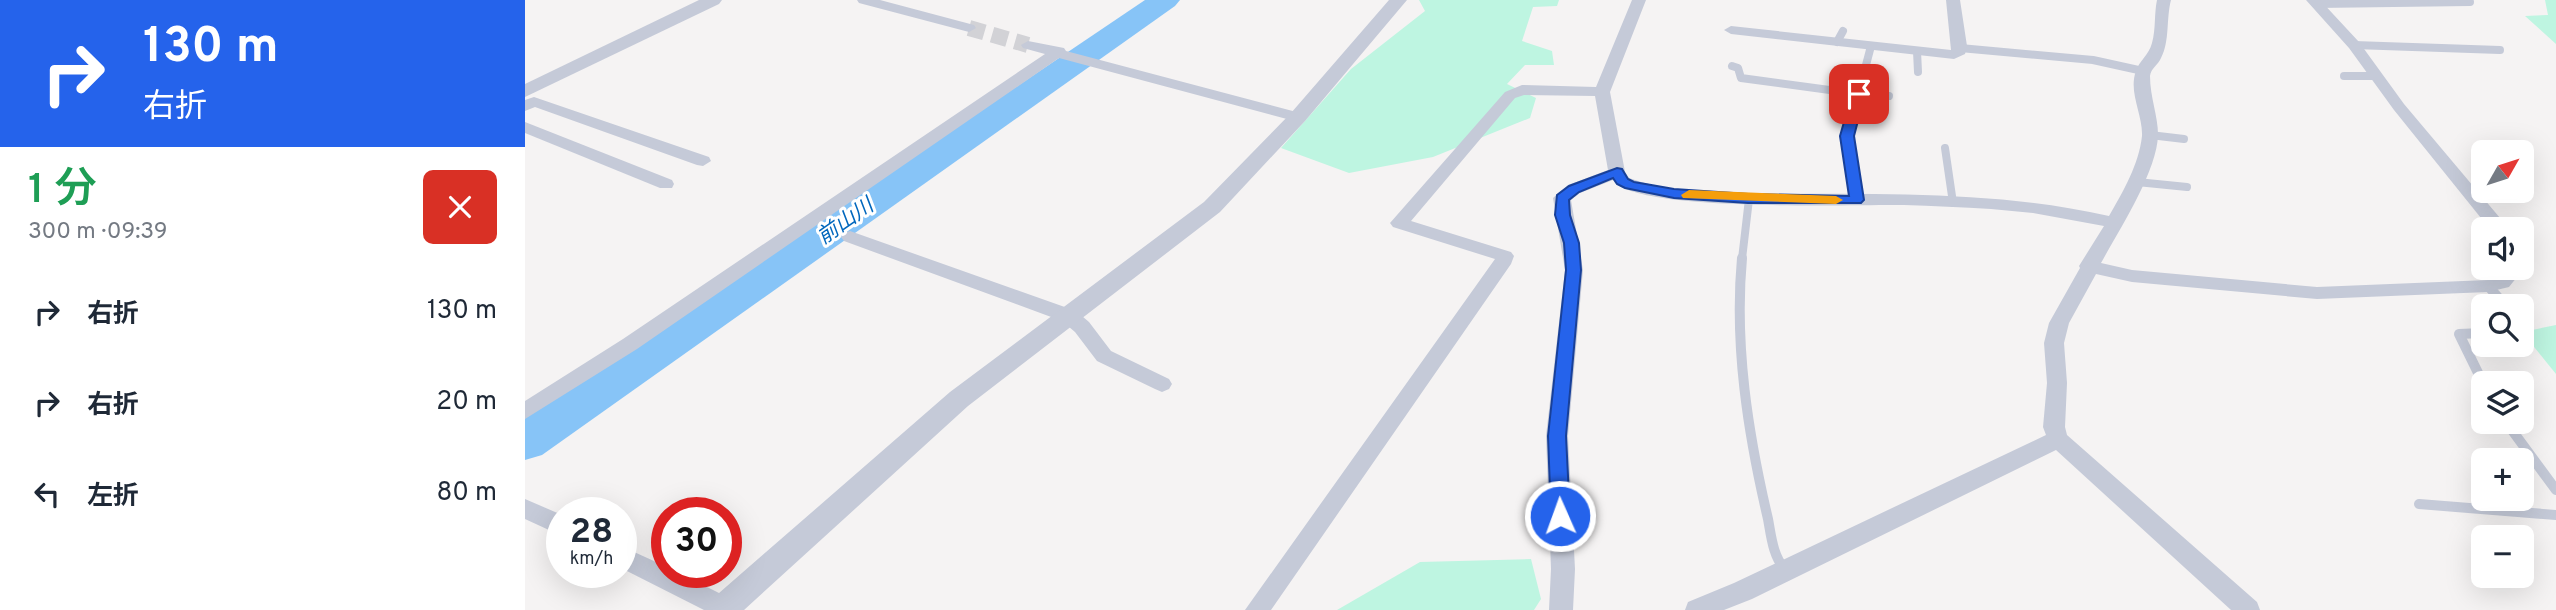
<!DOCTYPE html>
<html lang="ja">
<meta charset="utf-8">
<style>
:root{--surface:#fff;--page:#f2f2f3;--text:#1f2937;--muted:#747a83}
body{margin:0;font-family:Overpass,"Noto Sans JP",sans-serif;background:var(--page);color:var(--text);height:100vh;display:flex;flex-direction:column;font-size:26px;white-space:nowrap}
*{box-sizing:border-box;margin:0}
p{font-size:23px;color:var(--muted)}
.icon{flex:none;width:38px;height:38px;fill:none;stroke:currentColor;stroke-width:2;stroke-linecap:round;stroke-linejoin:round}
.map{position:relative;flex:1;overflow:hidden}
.sheet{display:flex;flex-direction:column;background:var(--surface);width:525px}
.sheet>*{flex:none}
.hud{background:#2563eb;color:#fff;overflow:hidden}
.needle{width:46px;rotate:51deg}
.fabs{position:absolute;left:1946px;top:140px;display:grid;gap:14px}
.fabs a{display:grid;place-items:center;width:63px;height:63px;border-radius:10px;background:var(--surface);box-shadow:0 7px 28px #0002;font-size:35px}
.speed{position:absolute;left:21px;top:497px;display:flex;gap:14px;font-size:35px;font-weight:700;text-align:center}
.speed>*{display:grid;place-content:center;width:91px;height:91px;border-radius:50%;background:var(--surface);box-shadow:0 7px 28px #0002;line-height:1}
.speed small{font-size:18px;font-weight:400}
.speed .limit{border:10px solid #d22;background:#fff;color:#111}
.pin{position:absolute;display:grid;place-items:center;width:60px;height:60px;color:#fff;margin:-30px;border-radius:14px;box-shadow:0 4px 10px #0006}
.me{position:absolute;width:77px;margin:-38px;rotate:358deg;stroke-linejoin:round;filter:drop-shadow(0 0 5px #0008)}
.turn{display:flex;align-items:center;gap:24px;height:147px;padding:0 28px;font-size:32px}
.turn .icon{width:91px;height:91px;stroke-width:2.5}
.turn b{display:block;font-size:49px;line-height:60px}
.round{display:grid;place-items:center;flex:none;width:74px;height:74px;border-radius:10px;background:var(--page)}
.summary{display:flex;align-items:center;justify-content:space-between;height:119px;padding:0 28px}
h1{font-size:42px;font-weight:600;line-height:52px;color:#1e9e55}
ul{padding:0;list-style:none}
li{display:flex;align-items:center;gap:21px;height:91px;padding:0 28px}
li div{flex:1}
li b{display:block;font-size:26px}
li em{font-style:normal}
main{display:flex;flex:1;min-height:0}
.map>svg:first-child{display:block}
.green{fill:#bef5e1}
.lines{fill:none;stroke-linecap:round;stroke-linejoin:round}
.river{fill:#87c4f7;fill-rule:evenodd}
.minor-tunnel{stroke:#d2d2d6;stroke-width:16;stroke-dasharray:16 8;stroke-linecap:butt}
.service-far1{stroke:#c5cad8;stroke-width:8}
.service{stroke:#c5cad8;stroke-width:10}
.minor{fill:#c5cad8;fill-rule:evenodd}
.tertiary{fill:#c5cad8;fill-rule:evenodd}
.route{fill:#2563eb;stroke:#184099;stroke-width:2}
.slow{fill:#f59e0b}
.labels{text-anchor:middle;stroke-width:6;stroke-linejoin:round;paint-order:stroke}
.water-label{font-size:21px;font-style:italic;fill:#0067bd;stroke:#fff}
</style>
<main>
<section class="sheet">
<div class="hud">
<div class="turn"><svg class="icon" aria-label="right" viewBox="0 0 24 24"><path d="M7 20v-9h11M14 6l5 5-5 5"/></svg><div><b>130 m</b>右折</div></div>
</div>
<div class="summary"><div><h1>1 分</h1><p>300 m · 09:39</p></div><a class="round" style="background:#d93025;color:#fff"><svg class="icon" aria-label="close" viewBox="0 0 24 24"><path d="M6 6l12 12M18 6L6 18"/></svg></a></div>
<ul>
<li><svg class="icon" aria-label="right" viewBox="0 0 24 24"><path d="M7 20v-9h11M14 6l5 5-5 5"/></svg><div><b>右折</b></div><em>130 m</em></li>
<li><svg class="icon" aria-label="right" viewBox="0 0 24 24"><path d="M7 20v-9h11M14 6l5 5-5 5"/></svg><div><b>右折</b></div><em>20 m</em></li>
<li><svg class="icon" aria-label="left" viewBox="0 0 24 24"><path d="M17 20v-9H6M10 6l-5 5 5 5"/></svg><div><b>左折</b></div><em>80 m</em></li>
</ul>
</section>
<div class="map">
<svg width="2031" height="610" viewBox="0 0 2031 610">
<rect width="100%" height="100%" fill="#f5f3f3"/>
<g class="green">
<path d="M894,0H1034L1032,6L1008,7L997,41L1027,51L1029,65H1000L982,84L1011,98L1005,118L908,157L824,173L756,148L826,69L900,11Z"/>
<path d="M2020,0H2031V44L2000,16L2023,15Z"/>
<path d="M2031,325V374L1997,332Z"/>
<path d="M1006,559L1016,599L1009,610H812L895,562Z"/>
</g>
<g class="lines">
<path class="river" d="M620,0H655L650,6L17,455L0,460V418Z"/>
<path class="minor-tunnel" d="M444,28L503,45"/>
<g class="service-far1">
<path d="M1792,4L1945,2"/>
<path d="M1312,42L1318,31"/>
<path d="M1829,45L1975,50"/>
<path d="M1435,48L1568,60L1618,71"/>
<path d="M1392,51L1393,72"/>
<path d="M1207,66L1213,68L1216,78L1334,94"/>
<path d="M1819,76H1851"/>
<path d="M1334,91L1364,96"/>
<path d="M1625,135L1659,139"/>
<path d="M1420,148L1428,203"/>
<path d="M1612,182L1662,187"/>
<path d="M1331,200L1322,137L1346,46"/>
<path d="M1217,259L1224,199"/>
</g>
<g class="service">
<path d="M1217,258C1209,345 1223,434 1243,519C1246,535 1248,557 1260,569"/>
<path d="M1963,286L1981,306"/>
<path d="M1997,323L2000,327L1997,328"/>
<path d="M1958,333L1934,334L1958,383"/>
<path d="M1981,422L2031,490"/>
<path d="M1894,504L2031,515"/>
</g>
<g class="minor">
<path d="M332,0H355L449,25L451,28L444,32L334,3Z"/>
<path d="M1107,0H1121L1085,92L1100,172L1104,178C1134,189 1164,191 1196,193C1326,196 1457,187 1584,216C1598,192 1614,164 1617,136C1618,115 1603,92 1611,71C1614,61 1624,55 1627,43C1631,29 1629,14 1632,0H1646C1641,19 1645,41 1636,58C1633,65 1626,68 1625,76C1625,97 1633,116 1633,135C1632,172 1594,230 1576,263L1607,270L1792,287L1963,280L1974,275V268H1992V277L1984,287L1963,292L1792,299L1607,282L1571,274L1544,323L1539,343L1542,383L1540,427L1542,435L1732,602L1735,610H1706L1531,450L1227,599L1199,610H1160L1163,602L1209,583L1521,435L1518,427L1522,383L1519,343L1524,323L1555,268L1554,266L1579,226L1508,213L1466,209C1437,207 1408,206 1379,205C1333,204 1109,213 1088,180L1055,193L1046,200L1058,270L1043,436L1050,569L1048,610H1024L1026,569L1021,436L1040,270L1028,198L1043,185L1083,170L1070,96L999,95L990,98L886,221L986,252L989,256L986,264L746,610H720L970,259L868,227L865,223L980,92L997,85L1071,87Z"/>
<path d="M1421,0H1435L1442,46L1440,54L1429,59L1206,34L1199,30L1206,26L1426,50Z"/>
<path d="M1781,0H1795L1834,42L1879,104L1975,218L1980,229H1962L1960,223L1869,110L1824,48Z"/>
<path d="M503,41L539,48L541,51L779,114L781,117L773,122L534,58L112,349L0,419V401L98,339L520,54L498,48L496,45Z"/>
<path d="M9,97L184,157L186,161L178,166L172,165L10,107L0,111V100Z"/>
<path d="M0,122L147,180L149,184L147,188H135L0,133Z"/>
<path d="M325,231L551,311L564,322L586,351L644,379L647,384L644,389L637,392L630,389L572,361L550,332L537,321L319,241L316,237L319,233Z"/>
<path d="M0,499L37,515V536L0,519Z"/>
<path d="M96,546L142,567V572H152L208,600L211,610H179L96,568Z"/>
</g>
<g class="tertiary">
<path d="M174,0H197L194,4L0,97V84Z"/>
<path d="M864,0H882L780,121L695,212L443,406L219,610H181L186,600L425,392L679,202L766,113Z"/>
</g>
</g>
<path class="route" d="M1334,90L1340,94L1329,136L1339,200L1336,203H1223L1149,198L1100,188L1092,184L1088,178L1054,192L1044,200L1045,215L1054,243L1056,270L1041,436L1045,516L1042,521L1035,523L1029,521L1026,516L1023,436L1041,270L1039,243L1030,215L1032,195L1044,186L1092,168L1097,169L1103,179L1109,182L1149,189L1223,194L1324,196L1315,136L1327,94Z"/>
<path class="slow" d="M1164,190L1311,196L1318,200L1311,204L1158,198L1156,195Z"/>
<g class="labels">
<g class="water-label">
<text transform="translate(320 221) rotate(-35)" y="7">前山川</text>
</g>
</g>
</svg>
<div class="fabs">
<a><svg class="needle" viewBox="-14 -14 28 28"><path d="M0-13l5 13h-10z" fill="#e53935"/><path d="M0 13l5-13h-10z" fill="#747a83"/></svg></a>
<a><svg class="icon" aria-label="sound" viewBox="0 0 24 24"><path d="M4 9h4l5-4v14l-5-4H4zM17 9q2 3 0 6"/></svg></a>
<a><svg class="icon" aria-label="search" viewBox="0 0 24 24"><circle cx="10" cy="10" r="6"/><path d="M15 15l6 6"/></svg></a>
<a><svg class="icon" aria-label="layers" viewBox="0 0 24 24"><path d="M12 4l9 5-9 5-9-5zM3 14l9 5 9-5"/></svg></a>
<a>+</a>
<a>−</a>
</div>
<div class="speed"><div>28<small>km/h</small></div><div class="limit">30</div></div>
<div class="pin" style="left:1334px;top:94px;background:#d93025"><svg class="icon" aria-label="arrive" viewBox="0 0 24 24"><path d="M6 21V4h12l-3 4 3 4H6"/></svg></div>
<svg class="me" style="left:1035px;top:516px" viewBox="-20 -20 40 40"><circle r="17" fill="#2563eb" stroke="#fff" stroke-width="3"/><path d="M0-11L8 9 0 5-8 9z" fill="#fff"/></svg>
</div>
</main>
